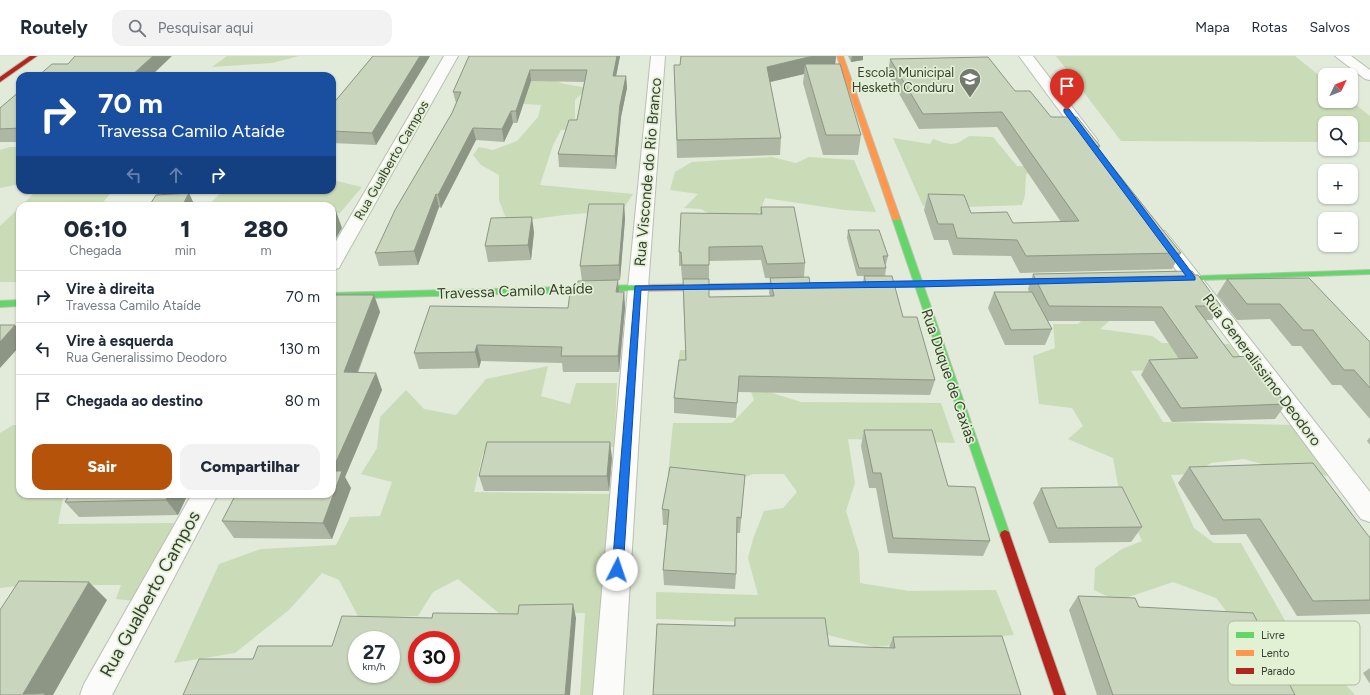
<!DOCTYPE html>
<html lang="pt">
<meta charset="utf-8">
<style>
:root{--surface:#fff;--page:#f2f2f3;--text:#1f2937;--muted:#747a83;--line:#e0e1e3;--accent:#b45309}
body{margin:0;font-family:Figtree,sans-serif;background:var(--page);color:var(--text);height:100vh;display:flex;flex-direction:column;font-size:15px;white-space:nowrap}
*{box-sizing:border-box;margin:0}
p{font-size:13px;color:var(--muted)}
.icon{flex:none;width:22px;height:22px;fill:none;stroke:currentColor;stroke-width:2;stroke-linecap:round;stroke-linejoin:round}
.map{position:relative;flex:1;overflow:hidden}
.side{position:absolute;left:16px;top:146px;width:320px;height:296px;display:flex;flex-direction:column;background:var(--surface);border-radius:12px;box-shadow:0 1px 3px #0004}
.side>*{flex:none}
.banner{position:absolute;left:16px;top:16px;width:320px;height:122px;border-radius:12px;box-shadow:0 1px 3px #0004;background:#1a4fa0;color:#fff;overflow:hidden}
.needle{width:26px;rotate:47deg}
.fabs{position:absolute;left:1318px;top:12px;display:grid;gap:8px}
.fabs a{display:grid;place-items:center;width:40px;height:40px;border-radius:8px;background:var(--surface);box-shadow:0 1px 3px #0004;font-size:20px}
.speed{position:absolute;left:348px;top:575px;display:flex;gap:8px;font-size:20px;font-weight:700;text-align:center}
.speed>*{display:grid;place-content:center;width:52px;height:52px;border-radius:50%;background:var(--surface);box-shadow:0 1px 3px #0004;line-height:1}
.speed small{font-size:10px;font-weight:400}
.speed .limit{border:6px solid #d22;background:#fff;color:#111}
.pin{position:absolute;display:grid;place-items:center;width:34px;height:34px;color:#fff;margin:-41px -17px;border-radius:50% 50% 50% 0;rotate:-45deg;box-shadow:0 0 4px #0007}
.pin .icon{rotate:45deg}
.me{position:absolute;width:44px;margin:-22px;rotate:4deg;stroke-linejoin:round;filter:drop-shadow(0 0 3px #0008)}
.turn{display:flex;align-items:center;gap:14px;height:84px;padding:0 16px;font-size:18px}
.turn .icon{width:52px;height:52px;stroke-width:2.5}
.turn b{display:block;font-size:28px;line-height:34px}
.lanes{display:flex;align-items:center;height:38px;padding:0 16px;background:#0003;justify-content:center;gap:20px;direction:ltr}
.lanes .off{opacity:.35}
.eta{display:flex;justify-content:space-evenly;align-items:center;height:68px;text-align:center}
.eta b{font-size:24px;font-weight:800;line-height:28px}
.cta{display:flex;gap:8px;margin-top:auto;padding:8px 16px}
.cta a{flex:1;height:46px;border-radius:12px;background:var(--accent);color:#fff;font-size:16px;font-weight:800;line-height:46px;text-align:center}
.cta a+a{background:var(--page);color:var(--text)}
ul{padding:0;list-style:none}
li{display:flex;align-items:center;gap:12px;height:52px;padding:0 16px;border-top:1px solid var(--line)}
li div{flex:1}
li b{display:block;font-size:15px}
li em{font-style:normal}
header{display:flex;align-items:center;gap:24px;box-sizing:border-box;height:56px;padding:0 20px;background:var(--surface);border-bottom:1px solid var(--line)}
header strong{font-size:19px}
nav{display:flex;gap:22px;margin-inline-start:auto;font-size:14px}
.search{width:280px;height:36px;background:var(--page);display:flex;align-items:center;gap:10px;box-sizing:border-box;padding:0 14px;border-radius:12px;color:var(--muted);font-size:15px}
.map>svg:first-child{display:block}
.green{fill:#cadbb7}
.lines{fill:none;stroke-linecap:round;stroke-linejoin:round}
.street-casing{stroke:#b9c0b3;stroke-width:2}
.fast-casing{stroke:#b9c0b3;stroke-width:2}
.slow-casing{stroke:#b9c0b3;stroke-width:2}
.jam-casing{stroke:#b9c0b3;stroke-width:2}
.street{fill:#fbfcf9;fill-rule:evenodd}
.fast{fill:#63d668;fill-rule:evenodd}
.slow{fill:#ff974d;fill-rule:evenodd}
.jam{fill:#b3261e;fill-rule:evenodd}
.wall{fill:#aeb7a3;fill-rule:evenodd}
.shaded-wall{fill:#8d9584}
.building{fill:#cad5bd;stroke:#8d9584;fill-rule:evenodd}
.route{fill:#1a73e8;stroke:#114b97}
.labels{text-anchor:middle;stroke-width:3.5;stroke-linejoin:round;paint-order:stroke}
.far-poi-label{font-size:13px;fill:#383e32;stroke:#e2f0d4;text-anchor:end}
.far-street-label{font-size:13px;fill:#383e32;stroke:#e2f0d4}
.street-label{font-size:15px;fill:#383e32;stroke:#e2f0d4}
.near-street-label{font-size:18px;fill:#383e32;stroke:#e2f0d4}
.key{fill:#e2f0d4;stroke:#afbba3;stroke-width:1}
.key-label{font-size:11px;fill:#383e32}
</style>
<header>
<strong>Routely</strong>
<div class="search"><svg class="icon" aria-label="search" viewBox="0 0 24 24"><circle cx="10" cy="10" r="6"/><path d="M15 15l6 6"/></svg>Pesquisar aqui</div>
<nav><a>Mapa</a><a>Rotas</a><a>Salvos</a></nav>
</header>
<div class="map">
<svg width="1370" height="639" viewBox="0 0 1370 639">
<rect width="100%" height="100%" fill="#e2eada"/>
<g class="green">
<path d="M227,0H299L272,7L212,11Z"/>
<path d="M1056,0H1295L1325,24V45H1351L1370,60V86H1351V67H1325V86L1121,85Z"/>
<path d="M540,20L565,28L587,32L575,44V63L608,71L561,74L553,89L540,129L633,138L621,156C582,156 547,160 508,168L499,144V119L481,109L473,99L479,91L493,94L517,85L538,61L541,49L523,48L505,38Z"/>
<path d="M969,80L993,81L1017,110L1069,112L1026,118L1025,139L1022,149L964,151L923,150L893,82L930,88L933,83C950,89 954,91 969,80Z"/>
<path d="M10,91H20V128L0,132V94Z"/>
<path d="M772,101L796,107L809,101L854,104L876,156L845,154L765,142L760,156L743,168L723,165L701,153L684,152L698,138L670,134L675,116L692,106Z"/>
<path d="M332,124L362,131L340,157L332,158V150H207L224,134H332Z"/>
<path d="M37,134H113L100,150H21Z"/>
<path d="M20,151V226H0V170Z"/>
<path d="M1092,255H1121L1100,273L1152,280L1162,287L1229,288L1249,310L1131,315L1163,366L1290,369L1332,420L1298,418L1244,403L1211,407L1195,418L1171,419L1194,472L1214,487H1241L1300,591L1347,630L1355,639H1288L1264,604L1216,542L1173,526L1117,545L1094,534L1095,512L1122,493L1142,485L1118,429L1113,402L1068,383L1083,370L1072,352L1039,348L1033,300L1055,292L1053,268H1078Z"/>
<path d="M680,294L759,299L769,336L801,346L941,347L955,387L848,383L855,427L846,455L859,497L860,527L909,535L996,534L1014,579L875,591L781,567L656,563V536L758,539L748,502L753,483L764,455L783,452L797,436L784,418H753L734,425L668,418L673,367H732L754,344L746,321L677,315Z"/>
<path d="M548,310L541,340L570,348L576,327H617L614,391L483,397L474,436L612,438L599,639H580L585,557L501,559L458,523L433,536L418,560L359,562L339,524L322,517L289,554L235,597L174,607L219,508L261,493L336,489L350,461L380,460L392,426L361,418L377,392L380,361L406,334L424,353L456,359L486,323Z"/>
<path d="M13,369H20V438H66L63,442L58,468L176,467L135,545L116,543L121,529H30L0,532V377Z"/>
</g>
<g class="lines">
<g class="street-casing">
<g id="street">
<path d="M444,0H458L341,208L339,212L332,214V192Z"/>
<path d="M651,0H665L648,232L623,639H593L628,232Z"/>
<path d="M1019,0H1033L1096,82L1098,85L1096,88L1090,90L1084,88Z"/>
<path d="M1335,0H1351L1370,14V24L1365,23Z"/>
<path d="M1159,174L1165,175L1370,436V466L1361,463L1153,183L1150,179L1153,175Z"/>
<path d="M192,438H218L112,639H80L84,628Z"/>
</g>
</g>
<g class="fast-casing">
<g id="fast">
<path d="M893,160H899L900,162L1010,479L1009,482L1005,484L1001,482L1000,479L892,162Z"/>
<path d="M1370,214V218L1171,225L1167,223L1171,221Z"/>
<path d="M641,229L644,230L645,232L644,234L332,243V237Z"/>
<path d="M20,244V250L0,251V245Z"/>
</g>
</g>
<g class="slow-casing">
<g id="slow">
<path d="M837,0H843L900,162L899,164H893L892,162Z"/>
<path d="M1061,223L1065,225L1064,227L991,228L987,226L991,224Z"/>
<path d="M799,227L803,230L802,232L641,235L637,232L641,229Z"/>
</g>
</g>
<g class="jam-casing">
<g id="jam">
<path d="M30,0H37L0,26V21Z"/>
<path d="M991,224L995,226L994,228L865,232L861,229L865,226Z"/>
<path d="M1005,474L1009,476L1010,479L1066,639H1054L1000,479L1001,476Z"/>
</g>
</g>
<use href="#street" class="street"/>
<use href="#fast" class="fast"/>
<use href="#slow" class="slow"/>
<use href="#jam" class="jam"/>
</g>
<g class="wall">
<path d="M373,0H430L376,89L332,87V49Z"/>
<path d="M469,0H620L616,20H626L627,32L621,61L616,113L559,111L558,98L577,64L584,26L531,25L517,67H513L504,86L476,84L441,152L439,151L418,209L379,210L375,197L452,57L456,47L453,36Z"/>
<path d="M681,0H836L835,8L861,79L858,99H823L803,27L804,18L770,26L781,82L780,99L677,102L674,9H680Z"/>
<path d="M848,0H863V4L851,6Z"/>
<path d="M890,3L1015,35L1051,61L1100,90L1099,93L1181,197L1172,213L1020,217L1011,200L953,199L948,184H934L924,154L928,138L971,157L1013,167L1061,166L997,71L919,73L888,18Z"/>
<path d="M20,35V86H0V52Z"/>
<path d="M624,148L625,163L620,224H618V236H624L625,252L619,316H563L562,307L481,305L479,312L419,313L414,297L568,252L582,225L580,210Z"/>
<path d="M761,151L805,207L804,221L810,227H863L864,220L903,261L935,324L930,339L738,336L736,362L674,357V342L686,304L683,238V223H682L681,210H679V196L760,158ZM761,204L765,222H770L769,237L770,240L709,241V205Z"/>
<path d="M848,174L888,200L886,208H885L886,212L885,220H857L847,182Z"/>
<path d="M534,176L531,204L488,206L485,190Z"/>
<path d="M1033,218L1195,219L1221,250L1212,264H1206L1233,301L1286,348L1275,363L1172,366L1141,319L1149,304L1179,303L1154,265H1047L1052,273L1045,289H1005L988,252L994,236H1029L1028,233Z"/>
<path d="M1227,223L1370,286V363L1341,329H1332L1301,290H1292L1270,263L1237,264L1217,239Z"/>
<path d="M332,239H374L380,256L358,317H376L382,334L345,421L351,432L332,483L234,482L222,465L332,438Z"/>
<path d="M864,374L990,485L983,500L888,497L876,432H869L861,390Z"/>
<path d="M1370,381V389L1367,385Z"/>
<path d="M612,402L609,435H484L479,420Z"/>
<path d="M1189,411L1370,482V558L1297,560L1246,478L1211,479L1178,427Z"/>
<path d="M745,419L740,477H737L736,518L735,533L664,529L663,514L667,469H663L662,453Z"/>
<path d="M1041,432L1142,471L1131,486L1049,487L1033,447Z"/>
<path d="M188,438L178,459L79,461L65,446Z"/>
<path d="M1078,540L1139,551L1295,639H1097L1069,554Z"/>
<path d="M735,562L829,590L889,592L893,581L1021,639L734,570Z"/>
<path d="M1370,612V628L1363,617Z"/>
</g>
<g class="shaded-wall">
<path d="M153,0H172L151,20H131Z"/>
<path d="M420,0H430L376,89L372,77Z"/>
<path d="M617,0H620L614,31L613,20Z"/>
<path d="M813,0H836L835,10L805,8L804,18L766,27L767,11Z"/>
<path d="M852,0H863V4L851,6Z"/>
<path d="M530,14L531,25L517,67L516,55Z"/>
<path d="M626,20L627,32L621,61L616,113L615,100L620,49Z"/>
<path d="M511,55L513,67L504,86L502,73Z"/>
<path d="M473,72L476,84L441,152L438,139Z"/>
<path d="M189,137L195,150H182Z"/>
<path d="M436,138L439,151L418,209L414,195Z"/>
<path d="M624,148L625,163L620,224L619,209Z"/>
<path d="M336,155L342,172L332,189V162Z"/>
<path d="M532,161L534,176L531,204L528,189Z"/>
<path d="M618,224L619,239L616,236Z"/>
<path d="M624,236L625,252L619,316L618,300Z"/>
<path d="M374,239L380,256L351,333L344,316Z"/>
<path d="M15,269L20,275V290L0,312V286Z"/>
<path d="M477,289L481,305L479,312L475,296Z"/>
<path d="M376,317L382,334L345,421L351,432L332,483L323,467L332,415Z"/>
<path d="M610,386L612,402L609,435L607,420Z"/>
<path d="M169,438H188L178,459L166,444Z"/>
<path d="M89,526L107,544L53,639H25L23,638Z"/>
<path d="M573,548L576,562L570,639H565Z"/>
</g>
<g class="building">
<path d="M75,0H153L131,20H38L52,8H68Z"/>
<path d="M373,0H420L372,77L332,75V49Z"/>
<path d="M469,0H617L613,20H626L620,49L615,100L558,98L569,64H577L587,14H530L516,55H511L502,73L473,72L438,139L436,138L414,195L375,197L395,154L452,57L461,36H453Z"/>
<path d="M681,0H813L767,11L781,82L677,84L674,9H680Z"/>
<path d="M988,1L1015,35H1030L1051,61H1077L1100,90H1096L1181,197L1026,200L1017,184L957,182L953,168H938L928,138L964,139L971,157L1007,156L1013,167L1079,165L1002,56L923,58L890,3Z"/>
<path d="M805,8H840L861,79H826Z"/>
<path d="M20,35V72L0,73V52Z"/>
<path d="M189,137L182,150H149L156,139Z"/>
<path d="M589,148H624L619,209L580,210Z"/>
<path d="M761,151H794L805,207L767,208L762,190L709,191V209H682L681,196H679L681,157L762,158Z"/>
<path d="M332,155H336L332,162Z"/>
<path d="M532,161L528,189L485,190L491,162Z"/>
<path d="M848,174H879L888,200H883L886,212H859Z"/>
<path d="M1192,215L1195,219H1198L1221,250H1195L1233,301L1248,300L1286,348L1181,352L1149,304L1198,302L1162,251L1049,250L1033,218Z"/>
<path d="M864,220H892L903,261H917L935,324L739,320L737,347L674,342L679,304H686L683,223H709V241L774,240L770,222L809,221L810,227H866Z"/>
<path d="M1309,222L1370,286V332L1354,314H1344L1313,274H1303L1280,248H1247L1227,223Z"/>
<path d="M618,224L616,236H624L618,300H561L562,291L477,289L475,296L414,297L430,250L568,252L570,236H576L578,225Z"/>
<path d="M994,236H1032L1052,273L1011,274Z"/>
<path d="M332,239H374L344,316L376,317L332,415Z"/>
<path d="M0,269H15L0,286Z"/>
<path d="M864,374H932L948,430L975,431L990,485L893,482L881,417H873Z"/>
<path d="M487,386H610L607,420H479Z"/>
<path d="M1313,407L1370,482V544L1313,545L1260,463L1223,464L1189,411Z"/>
<path d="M670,411L745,419L741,462L737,461L736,518L663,514L669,454L662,453Z"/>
<path d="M332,415H342L323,467L222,465L236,438H332Z"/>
<path d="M1122,431L1142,471L1057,472L1041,432Z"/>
<path d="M70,438H169L166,444L65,446Z"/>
<path d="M19,525L89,526L23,638L45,637L44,639H0V554Z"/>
<path d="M1078,540L1135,542L1139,551L1253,557L1295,639H1113Z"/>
<path d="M573,548L565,639H183L199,603H253L258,590H332L342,560L432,562L433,557L518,558L519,549ZM357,584H391V618H357ZM417,584H451V618H417Z"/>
<path d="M735,562H825L829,590L895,592L893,581L1002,580L1021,639H653L657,568L735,570Z"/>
</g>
<path class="route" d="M1064,53H1069L1195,221V224L917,231L641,234L623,514L621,517L617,519L613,517L612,514L635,230L1186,220L1064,56Z"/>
<defs>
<g id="school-pin" transform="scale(1.15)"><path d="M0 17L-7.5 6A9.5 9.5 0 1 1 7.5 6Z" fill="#747a6d" stroke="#e2f0d4"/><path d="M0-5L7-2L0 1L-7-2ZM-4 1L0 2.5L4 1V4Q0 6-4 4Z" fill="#fff"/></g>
</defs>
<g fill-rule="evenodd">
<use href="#school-pin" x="970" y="23"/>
</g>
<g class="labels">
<g class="far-poi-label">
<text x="954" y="21">Escola Municipal<tspan x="954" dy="15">Hesketh Conduru</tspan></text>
</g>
<g class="far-street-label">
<text transform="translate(391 104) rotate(-60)" y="5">Rua Gualberto Campos</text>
</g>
<g class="street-label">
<text transform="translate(648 116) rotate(-85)" y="5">Rua Visconde do Rio Branco</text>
<text transform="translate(515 235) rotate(-2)" y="5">Travessa Camilo Ataíde</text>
<text transform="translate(1262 314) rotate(53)" y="5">Rua Generalissimo Deodoro</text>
<text transform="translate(949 320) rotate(71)" y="5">Rua Duque de Caxias</text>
</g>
<g class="near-street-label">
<text transform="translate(150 538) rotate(-61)" y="6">Rua Gualberto Campos</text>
</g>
</g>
<rect x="1228" y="565" width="132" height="64" rx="6" class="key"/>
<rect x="1236" y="576" width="18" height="6" fill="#63d668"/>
<rect x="1236" y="594" width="18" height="6" fill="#ff974d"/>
<rect x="1236" y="612" width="18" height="6" fill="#b3261e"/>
<g class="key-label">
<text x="1261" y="583">Livre</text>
<text x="1261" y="601">Lento</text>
<text x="1261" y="619">Parado</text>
</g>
</svg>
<div class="fabs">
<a><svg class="needle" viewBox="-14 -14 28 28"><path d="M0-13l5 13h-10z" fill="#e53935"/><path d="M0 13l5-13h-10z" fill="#747a83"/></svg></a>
<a><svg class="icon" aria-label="search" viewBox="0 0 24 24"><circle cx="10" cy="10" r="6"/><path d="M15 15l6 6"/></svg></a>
<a>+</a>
<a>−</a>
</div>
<div class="speed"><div>27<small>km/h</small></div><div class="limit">30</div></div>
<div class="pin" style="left:1067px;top:54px;background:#d93025"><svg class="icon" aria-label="arrive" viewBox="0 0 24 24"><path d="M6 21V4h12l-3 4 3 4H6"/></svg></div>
<svg class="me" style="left:617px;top:514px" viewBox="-20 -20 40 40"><circle r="19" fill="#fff"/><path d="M0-13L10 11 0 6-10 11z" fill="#1a73e8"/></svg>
<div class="banner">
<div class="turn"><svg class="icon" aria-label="right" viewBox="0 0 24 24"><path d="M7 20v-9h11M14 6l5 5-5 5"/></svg><div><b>70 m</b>Travessa Camilo Ataíde</div></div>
<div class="lanes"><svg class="icon off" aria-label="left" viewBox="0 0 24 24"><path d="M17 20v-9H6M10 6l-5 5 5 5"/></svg><svg class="icon off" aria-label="ahead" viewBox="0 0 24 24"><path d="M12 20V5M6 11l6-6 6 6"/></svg><svg class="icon" aria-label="right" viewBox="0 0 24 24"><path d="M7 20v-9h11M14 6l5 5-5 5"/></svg></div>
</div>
<section class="side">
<div class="eta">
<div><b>06:10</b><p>Chegada</p></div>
<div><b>1</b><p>min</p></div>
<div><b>280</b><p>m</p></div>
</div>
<ul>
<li><svg class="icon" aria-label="right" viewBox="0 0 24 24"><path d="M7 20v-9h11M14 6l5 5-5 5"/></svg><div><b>Vire à direita</b><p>Travessa Camilo Ataíde</p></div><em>70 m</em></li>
<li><svg class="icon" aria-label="left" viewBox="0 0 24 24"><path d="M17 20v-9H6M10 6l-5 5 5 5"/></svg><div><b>Vire à esquerda</b><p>Rua Generalissimo Deodoro</p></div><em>130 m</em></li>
<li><svg class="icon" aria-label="arrive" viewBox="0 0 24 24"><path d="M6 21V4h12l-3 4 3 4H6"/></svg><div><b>Chegada ao destino</b></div><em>80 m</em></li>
</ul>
<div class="cta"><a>Sair</a><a>Compartilhar</a></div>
</section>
</div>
